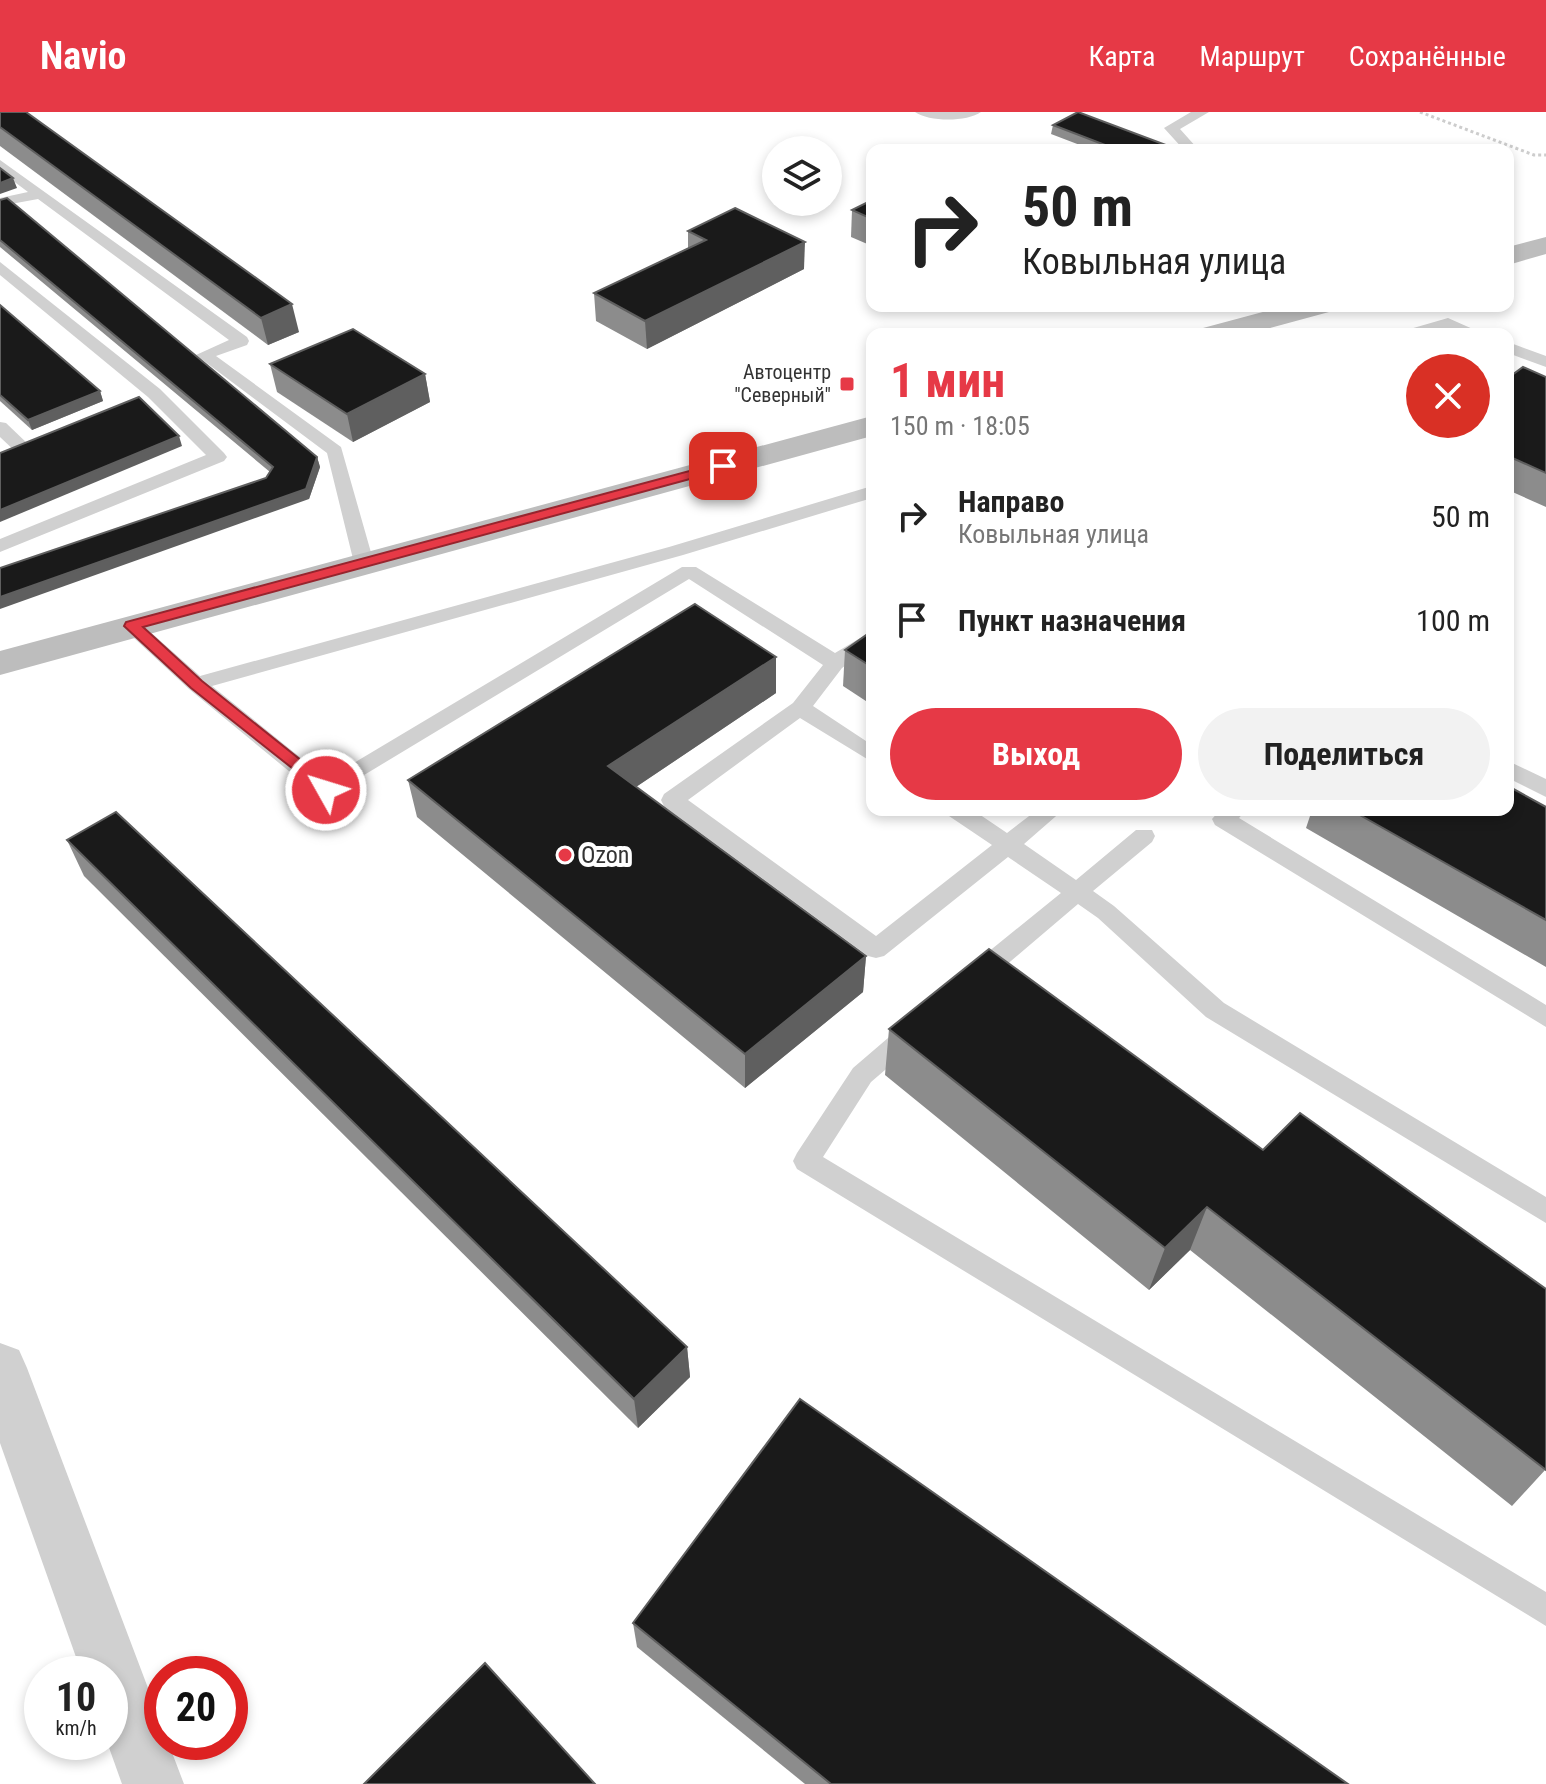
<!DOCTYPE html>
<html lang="ru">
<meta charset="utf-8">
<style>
:root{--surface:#fff;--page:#f2f2f2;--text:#222;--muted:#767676;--accent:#e63946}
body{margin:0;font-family:"Roboto Condensed",sans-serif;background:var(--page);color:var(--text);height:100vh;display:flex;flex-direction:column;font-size:30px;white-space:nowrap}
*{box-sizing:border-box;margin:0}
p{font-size:26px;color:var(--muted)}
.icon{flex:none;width:44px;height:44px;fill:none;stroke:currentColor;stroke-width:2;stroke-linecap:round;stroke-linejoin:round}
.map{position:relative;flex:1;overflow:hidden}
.drawer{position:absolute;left:866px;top:216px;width:648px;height:488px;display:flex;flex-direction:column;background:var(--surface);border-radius:16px;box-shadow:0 4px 12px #0003}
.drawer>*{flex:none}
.top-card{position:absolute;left:866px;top:32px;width:648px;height:168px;border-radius:16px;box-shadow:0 4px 12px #0003;background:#fff;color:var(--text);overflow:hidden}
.controls{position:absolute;left:762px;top:24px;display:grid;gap:16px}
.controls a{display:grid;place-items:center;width:80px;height:80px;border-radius:50%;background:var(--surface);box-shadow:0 4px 12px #0003;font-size:40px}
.speed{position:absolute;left:24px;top:1544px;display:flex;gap:16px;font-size:40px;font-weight:700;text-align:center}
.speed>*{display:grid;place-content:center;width:104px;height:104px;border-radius:50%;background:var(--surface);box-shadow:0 4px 12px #0003;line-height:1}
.speed small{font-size:20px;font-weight:400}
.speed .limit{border:12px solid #d22;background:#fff;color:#111}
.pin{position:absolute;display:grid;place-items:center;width:68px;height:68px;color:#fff;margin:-34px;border-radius:16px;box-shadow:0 4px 12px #0006}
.me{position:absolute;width:88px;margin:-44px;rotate:309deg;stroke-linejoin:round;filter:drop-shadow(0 0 6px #0008)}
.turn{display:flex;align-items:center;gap:28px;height:168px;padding:0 24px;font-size:36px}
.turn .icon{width:104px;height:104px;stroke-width:2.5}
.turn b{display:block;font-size:56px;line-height:68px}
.round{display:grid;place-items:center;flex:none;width:84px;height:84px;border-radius:42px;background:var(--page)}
.head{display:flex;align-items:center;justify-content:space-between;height:136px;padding:0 24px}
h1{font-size:48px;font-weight:700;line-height:60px;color:var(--accent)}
.cta{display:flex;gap:16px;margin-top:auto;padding:16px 24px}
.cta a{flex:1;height:92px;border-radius:48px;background:var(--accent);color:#fff;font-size:32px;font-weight:700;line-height:92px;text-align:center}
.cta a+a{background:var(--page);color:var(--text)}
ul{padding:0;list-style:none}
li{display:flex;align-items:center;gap:24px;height:104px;padding:0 24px}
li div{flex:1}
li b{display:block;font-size:30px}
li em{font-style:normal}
header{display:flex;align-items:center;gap:48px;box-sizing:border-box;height:112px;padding:0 40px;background:var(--accent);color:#fff}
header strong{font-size:38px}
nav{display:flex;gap:44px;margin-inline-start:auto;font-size:28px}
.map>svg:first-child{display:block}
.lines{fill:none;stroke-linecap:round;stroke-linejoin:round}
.path{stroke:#cdcdcd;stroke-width:3;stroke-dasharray:3 3;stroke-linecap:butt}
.lane{fill:#d0d0d0;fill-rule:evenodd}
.street{fill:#d0d0d0;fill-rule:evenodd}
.secondary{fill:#bdbdbd;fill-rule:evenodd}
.wall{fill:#8c8c8c}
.shaded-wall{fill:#5f5f5f}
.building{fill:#1a1a1a;stroke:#5f5f5f;stroke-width:2}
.route{fill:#e63946;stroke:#96252e;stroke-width:2}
.poi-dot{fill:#e63946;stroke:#fff;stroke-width:3}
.labels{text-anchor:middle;stroke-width:8;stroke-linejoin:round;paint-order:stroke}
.far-poi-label{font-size:20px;fill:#333;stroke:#fff;text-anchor:end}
.poi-label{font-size:24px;fill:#333;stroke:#fff;text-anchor:start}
</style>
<header>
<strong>Navio</strong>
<nav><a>Карта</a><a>Маршрут</a><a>Сохранённые</a></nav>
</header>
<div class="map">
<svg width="1546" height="1672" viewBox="0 0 1546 1672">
<rect width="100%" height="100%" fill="#fff"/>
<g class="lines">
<path class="path" d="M1420,0L1534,43H1546"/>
<g class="lane">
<path d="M915,0H981C967,10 929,10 915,0Z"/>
<path d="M1191,0H1209L1180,17L1197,36L1184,38L1164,16Z"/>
<path d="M0,48L247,225L249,229L247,233L216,244L341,335L374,451L371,455H357L354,451L327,341L196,243L229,228L38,87L0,94V86L28,80L0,59Z"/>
<path d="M0,150L160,277L224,341L227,345L224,349L0,440V427L206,343L148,285L0,163Z"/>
<path d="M1448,206L1484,222H1461L1447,216L1427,222H1401L1403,219Z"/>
<path d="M1508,230L1546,244V255L1508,241Z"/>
<path d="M0,310L6,311L30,334L33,338L30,342H18L0,325Z"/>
<path d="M872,374V386L683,443L212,574L327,667L682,455H696L835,541L872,519V535L842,556L813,594L872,633V650L800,606L688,688L876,824L992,733L949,704L946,698H973L1007,721L1037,698H1063L1024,732L1076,768L1136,718H1152L1155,724L1152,730L1093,779L1114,794L1224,891L1546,1085V1111L1206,905L1098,806L1078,792L984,872L975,874L966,872L963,865L966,858L1061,781L1008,745L884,844L876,846L868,844L664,694L661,688L664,682L793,591L823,553L689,467L326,686L318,683L189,577L121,514L131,508L138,509L200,564L669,435Z"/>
<path d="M1508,649L1546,667V685L1508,666Z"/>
<path d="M1220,698H1246L1239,706L1546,893V915L1215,713L1212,707Z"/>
<path d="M911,911L920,914L924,921L920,928L871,970L823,1045L1546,1480V1514L797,1057L793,1049L797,1041L853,956L902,914Z"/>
</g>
<path class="street" d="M0,1231L19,1238L27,1256L162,1613V1630H168L184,1672H122L107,1630H110V1562H82L0,1331Z"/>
<g class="secondary">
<path d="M1546,125V142L1508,153V135Z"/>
<path d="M1285,194H1334L1329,200L1248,222H1199L1203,216Z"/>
<path d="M872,304V324L0,563V539Z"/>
</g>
</g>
<g class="wall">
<path d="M0,0L299,220L268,233L0,34Z"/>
<path d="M1053,13L1179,38H1093L1051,22Z"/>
<path d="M0,88L317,345L320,355L309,387L266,366L270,360L0,135Z"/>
<path d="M872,88V134L851,125L852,98Z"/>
<path d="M688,119L804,157L647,237L596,209L594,181L688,136Z"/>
<path d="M0,193L100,279L103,289L32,318L0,289Z"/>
<path d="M270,252L425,262L430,290L353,330L277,280Z"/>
<path d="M1546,265V395L1508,378V266Z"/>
<path d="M872,519V593L843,574L845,538Z"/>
<path d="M776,545V581L636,675L866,844L863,880L745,976L417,705L408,668Z"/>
<path d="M1546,695V855L1306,716L1312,698H1508Z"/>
<path d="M67,728L687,1235L690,1265L638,1316L84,764Z"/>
<path d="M989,837L1546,1357L1512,1394L1190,1138L1149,1178L885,963L889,917Z"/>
<path d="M633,1511L1348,1672H805L637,1535Z"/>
</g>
<g class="shaded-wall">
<path d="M13,66L17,76L0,82V71Z"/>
<path d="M805,130L804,157L647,237L645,209Z"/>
<path d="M292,192L299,220L268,233L261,206Z"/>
<path d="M425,262L430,290L353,330L347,302Z"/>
<path d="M100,279L103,289L32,318L28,308Z"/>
<path d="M179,324L182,334L0,410V398Z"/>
<path d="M317,345L320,355L309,387L0,497V485Z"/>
<path d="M776,545V581L612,691L608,654Z"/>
<path d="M866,844L863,880L745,976V942Z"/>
<path d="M1207,1095L1190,1138L1149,1178L1165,1136Z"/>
<path d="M687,1235L690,1265L638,1316L634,1287Z"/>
</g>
<g class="building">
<path d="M0,0H26L292,192L261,206L0,15Z"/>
<path d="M1078,0L1179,38H1118L1053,13Z"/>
<path d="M936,33L948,38H925Z"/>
<path d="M0,56L13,66L0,71Z"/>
<path d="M7,86L317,345L306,377L0,485V456L266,366L273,355L0,128V88Z"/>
<path d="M872,88V107L852,98Z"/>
<path d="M735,96L805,130L645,209L594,181L706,128L688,119Z"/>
<path d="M0,193L100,279L28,308L0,283Z"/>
<path d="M353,217L425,262L347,302L270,252Z"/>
<path d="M1523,255L1546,265V361L1508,344V266Z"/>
<path d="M139,285L179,324L0,398V341Z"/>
<path d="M695,492L776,545L608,654L866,844L745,942L408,668Z"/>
<path d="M872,519V555L845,538Z"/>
<path d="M1508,674L1546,695V808L1351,698H1508Z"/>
<path d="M116,700L687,1235L634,1287L67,728Z"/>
<path d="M989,837L1263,1038L1300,1001L1546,1177V1358L1207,1095L1165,1136L889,917Z"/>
<path d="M800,1287L1348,1672H831L633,1511Z"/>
<path d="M485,1551L595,1672H364Z"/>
</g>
<path class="route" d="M723,350L727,351V357L143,515L202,569L332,673L334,678L326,683L191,576L124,514L126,510Z"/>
<g class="poi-dot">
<rect x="839" y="264" width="16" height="16" rx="4"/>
<circle cx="565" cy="743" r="8"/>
</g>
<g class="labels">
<g class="far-poi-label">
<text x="831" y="267">Автоцентр<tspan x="831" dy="23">"Северный"</tspan></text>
</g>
<g class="poi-label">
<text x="581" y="751">Ozon</text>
</g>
</g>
</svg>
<div class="controls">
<a><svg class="icon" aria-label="layers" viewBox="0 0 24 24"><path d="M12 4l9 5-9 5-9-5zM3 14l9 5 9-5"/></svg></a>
</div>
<div class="speed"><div>10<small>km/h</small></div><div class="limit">20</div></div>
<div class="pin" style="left:723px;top:354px;background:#d93025"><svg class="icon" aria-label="arrive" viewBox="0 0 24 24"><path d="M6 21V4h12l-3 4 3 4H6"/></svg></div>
<svg class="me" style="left:326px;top:678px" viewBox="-20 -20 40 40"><circle r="17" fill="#e63946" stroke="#fff" stroke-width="3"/><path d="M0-11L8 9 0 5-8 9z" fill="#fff"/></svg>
<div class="top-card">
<div class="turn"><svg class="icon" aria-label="right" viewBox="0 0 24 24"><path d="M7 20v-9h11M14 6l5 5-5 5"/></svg><div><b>50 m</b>Ковыльная улица</div></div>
</div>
<section class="drawer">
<div class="head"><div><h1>1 мин</h1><p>150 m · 18:05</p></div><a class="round" style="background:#d93025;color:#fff"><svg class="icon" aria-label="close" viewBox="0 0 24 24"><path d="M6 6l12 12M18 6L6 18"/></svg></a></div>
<ul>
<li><svg class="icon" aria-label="right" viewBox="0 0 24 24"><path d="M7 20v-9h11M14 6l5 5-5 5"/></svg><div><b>Направо</b><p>Ковыльная улица</p></div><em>50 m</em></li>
<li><svg class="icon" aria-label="arrive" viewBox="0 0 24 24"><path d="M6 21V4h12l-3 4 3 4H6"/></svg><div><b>Пункт назначения</b></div><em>100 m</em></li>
</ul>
<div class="cta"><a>Выход</a><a>Поделиться</a></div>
</section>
</div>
